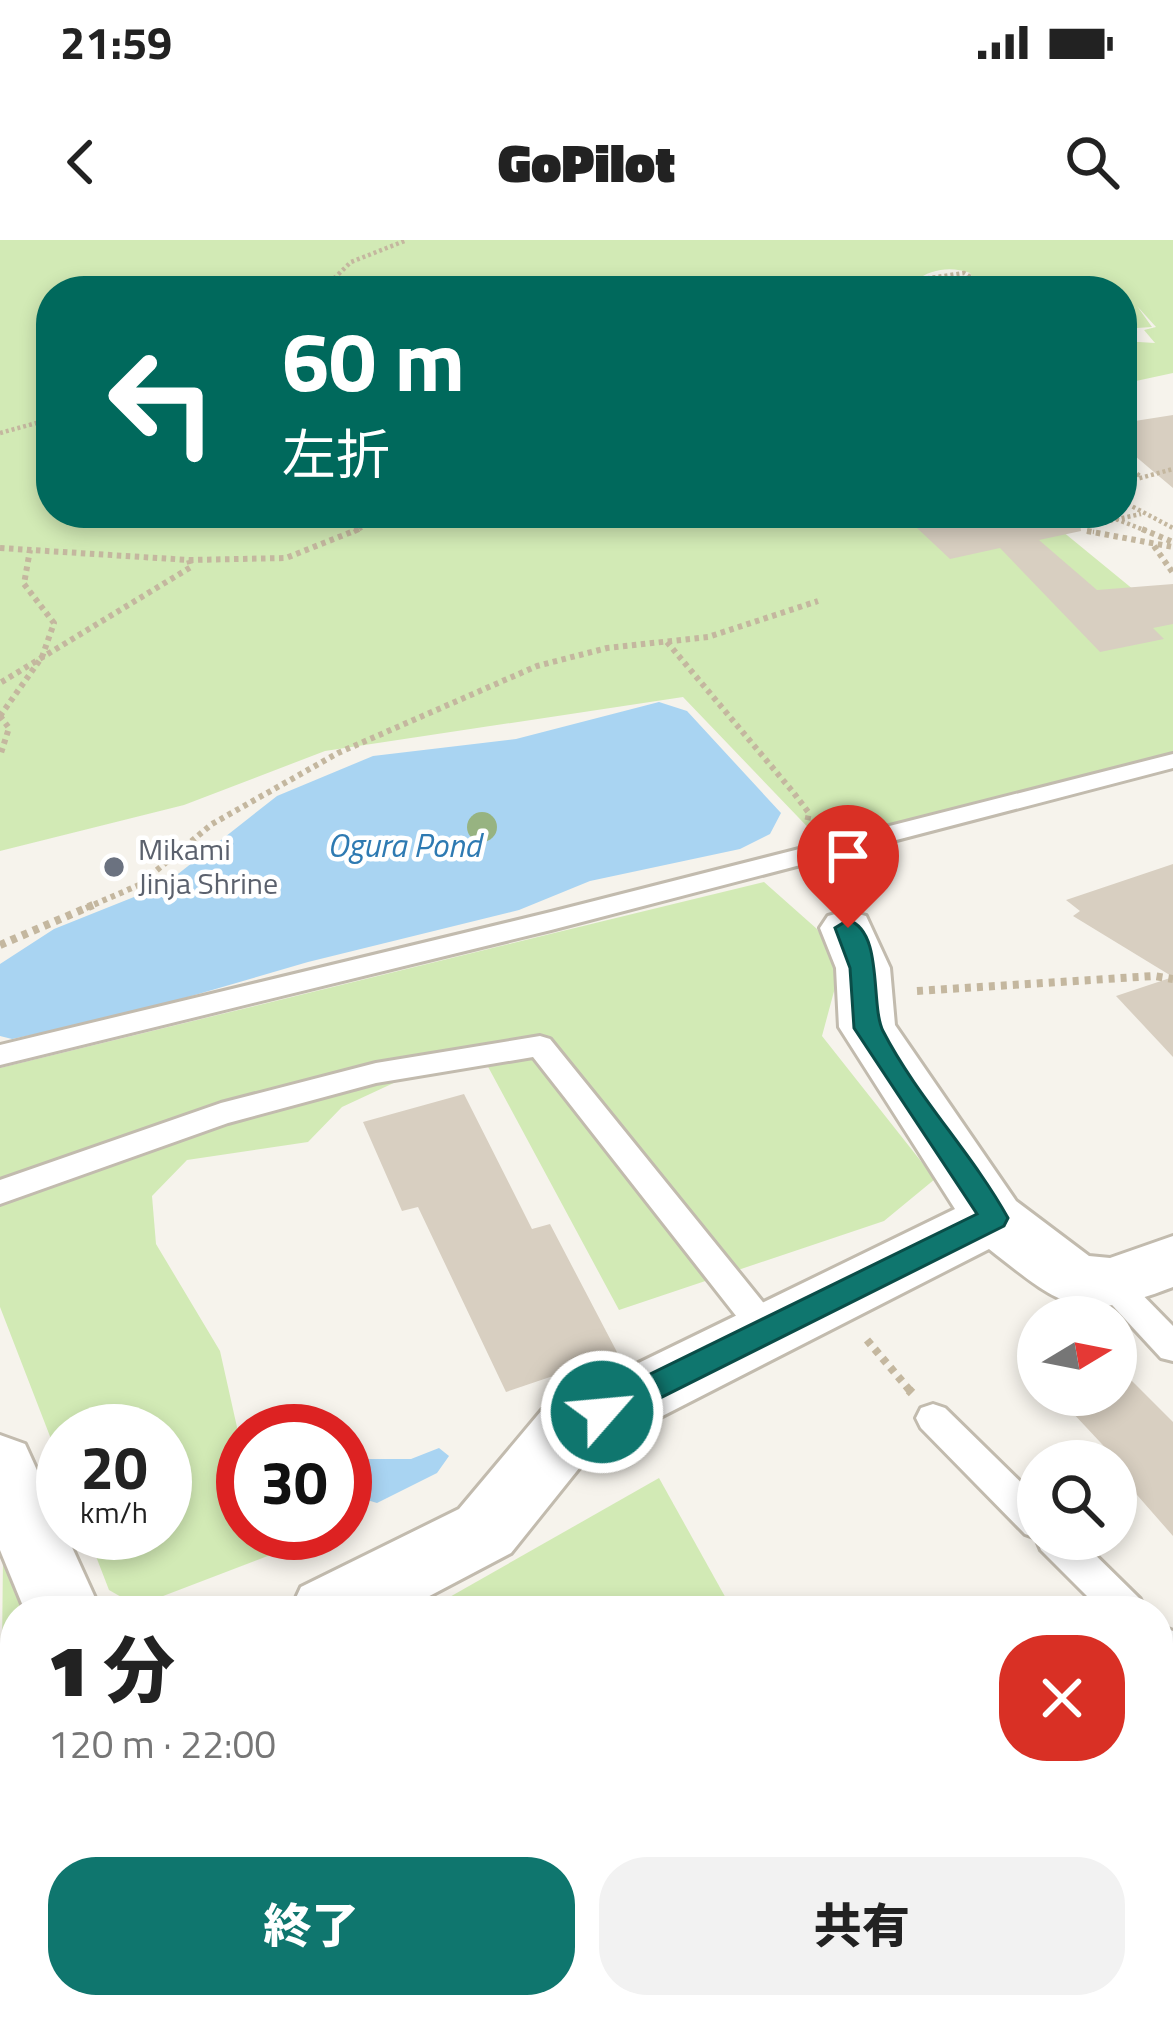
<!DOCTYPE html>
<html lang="ja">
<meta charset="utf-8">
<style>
:root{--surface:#fff;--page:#f2f2f2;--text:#222;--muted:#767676;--accent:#0f766e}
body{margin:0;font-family:"Titillium Web","Noto Sans JP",sans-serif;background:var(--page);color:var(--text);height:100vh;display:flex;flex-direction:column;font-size:45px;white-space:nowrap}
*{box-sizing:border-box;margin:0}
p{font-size:39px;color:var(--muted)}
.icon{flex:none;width:66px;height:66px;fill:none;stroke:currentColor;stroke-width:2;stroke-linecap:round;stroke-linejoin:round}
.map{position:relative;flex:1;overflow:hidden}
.panel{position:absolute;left:0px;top:1356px;width:1173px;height:423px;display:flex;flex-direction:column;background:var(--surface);border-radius:48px 48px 0 0;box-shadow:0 6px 18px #0003}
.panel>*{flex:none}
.banner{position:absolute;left:36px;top:36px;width:1101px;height:252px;border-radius:48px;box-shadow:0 6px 18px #0003;background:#00695c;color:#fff;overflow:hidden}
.needle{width:78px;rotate:80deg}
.controls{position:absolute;left:1017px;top:1056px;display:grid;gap:24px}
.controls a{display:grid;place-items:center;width:120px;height:120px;border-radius:50%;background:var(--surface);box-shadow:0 6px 18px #0003;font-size:60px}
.speed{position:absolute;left:36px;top:1164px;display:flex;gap:24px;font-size:60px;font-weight:700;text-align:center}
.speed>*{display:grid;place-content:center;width:156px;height:156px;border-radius:50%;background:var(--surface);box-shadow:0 6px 18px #0003;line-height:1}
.speed small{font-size:30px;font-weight:400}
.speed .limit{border:18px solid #d22;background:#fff;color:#111}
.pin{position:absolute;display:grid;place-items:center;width:102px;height:102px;color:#fff;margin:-123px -51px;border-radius:50% 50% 50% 0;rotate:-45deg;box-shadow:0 0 12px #0007}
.pin .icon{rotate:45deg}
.me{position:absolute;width:132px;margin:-66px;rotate:63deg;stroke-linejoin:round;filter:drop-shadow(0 0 9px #0008)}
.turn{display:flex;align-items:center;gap:42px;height:252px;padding:0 48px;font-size:54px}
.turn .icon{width:156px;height:156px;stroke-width:2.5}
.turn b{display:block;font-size:84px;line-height:102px}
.round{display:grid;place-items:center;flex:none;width:126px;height:126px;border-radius:48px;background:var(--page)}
.summary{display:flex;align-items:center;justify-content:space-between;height:204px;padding:0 48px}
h1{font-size:72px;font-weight:800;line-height:90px}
.action{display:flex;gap:24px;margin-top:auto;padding:24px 48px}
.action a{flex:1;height:138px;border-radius:48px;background:var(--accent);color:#fff;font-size:48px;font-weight:800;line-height:138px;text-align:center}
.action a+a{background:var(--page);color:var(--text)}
.status{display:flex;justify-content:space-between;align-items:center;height:84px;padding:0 60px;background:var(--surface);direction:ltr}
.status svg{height:33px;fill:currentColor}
header{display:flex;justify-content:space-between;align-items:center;height:156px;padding:0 48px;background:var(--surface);font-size:54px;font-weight:800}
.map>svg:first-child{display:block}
.green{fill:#d2eab5}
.water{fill:#a9d4f2}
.building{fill:#d8cfc1}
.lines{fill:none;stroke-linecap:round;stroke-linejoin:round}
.lane-casing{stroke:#c2bbae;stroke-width:6}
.street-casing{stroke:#c2bbae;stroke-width:6}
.path-far3{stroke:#c4b79f;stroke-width:4.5;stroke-dasharray:3 3;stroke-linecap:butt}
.path-far2{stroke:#c4b79f;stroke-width:6;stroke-dasharray:4.5 4.5;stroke-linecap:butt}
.path-far1{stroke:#c4b79f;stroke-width:8;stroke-dasharray:6 6;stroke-linecap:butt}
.path{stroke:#c4b79f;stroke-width:9;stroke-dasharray:8 8;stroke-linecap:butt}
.lane{fill:#fff;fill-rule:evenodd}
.street{fill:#fff;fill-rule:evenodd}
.tree{fill:#97b381}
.route{fill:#0f766e;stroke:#0a4d48;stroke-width:3}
.worship-dot{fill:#6b7280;stroke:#fff;stroke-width:4.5}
.labels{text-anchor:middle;stroke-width:9;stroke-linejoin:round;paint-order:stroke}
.worship-label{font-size:30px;fill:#5b616d;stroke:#fff;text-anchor:start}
.water-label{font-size:33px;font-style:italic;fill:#2e7ab2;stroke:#fff}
</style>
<div class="status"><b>21:59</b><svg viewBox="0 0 49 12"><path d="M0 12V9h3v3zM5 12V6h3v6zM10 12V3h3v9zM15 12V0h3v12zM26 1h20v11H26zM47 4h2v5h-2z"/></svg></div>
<header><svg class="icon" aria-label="back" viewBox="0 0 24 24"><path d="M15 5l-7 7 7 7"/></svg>GoPilot<svg class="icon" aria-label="search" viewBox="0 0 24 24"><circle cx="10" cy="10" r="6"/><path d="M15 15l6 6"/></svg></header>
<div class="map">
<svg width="1173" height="1777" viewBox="0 0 1173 1777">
<rect width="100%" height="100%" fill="#f6f3ec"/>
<g class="green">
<path d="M0,0H1173V133L1122,144V101L1155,103L1144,90L1156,87L1137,66L1152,87L1122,89V51H1009L1002,41H974L970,33C951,26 931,29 915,41L934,51H51V273H1040L1173,382V512L822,602L683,457L325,511L184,565L0,611Z"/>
<path d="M764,642L817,689L840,729L822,796L935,939L884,981L619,1070L486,823L413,834L342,867L308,902L187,920L152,956L156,1004L220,1111L243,1214V1293H267L273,1314L137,1366L109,1350L87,1293H165V1191H63V1230L0,1067V828Z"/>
<path d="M659,1238L733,1371H425Z"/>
<path d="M3,1317L25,1371H15V1584L0,1592Z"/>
</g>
<g class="water">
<path d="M659,462L687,471L781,573L770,594L740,609L590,641L519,670L308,722L126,775L12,799L0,796V724L54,689L164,645L277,556L373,516L516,499Z"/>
<path d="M439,1208L449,1216L437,1233L377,1263L364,1259L356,1241L359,1219H411Z"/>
</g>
<g class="building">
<path d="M1173,175V248L1122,205V183Z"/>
<path d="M901,273H1079L1081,291L1039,300L1097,350L1173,344V384L1153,388L1164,399L1100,412L1000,308L950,319Z"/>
<path d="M1173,624V737L1073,676L1080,671L1066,660Z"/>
<path d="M1173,737V817L1116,756Z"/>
<path d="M464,854L532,989L550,984L618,1114L506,1152L418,967L402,971L363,882Z"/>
<path d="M1129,1138L1173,1182V1296L1116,1231V1221H1109L1115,1218L1071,1171L1099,1155H1116V1145Z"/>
</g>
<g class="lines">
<g class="lane-casing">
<g id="lane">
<path d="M1173,514V528L551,690L0,825V805L551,672Z"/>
<path d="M540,796L550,799L779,1082L784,1091L779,1100L767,1104L755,1100L533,817L376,843L228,883L0,964V940L221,863L376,823Z"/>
<path d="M1112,1031L1123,1035L1173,1086V1121L1161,1118L1101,1053L1096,1044L1101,1035Z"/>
<path d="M933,1164L945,1168L1038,1259V1299H1079L1140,1359L1146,1371H1102L1041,1310L1036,1298L1025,1294L921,1188L916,1178L921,1168Z"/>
<path d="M1158,1385L1173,1391V1436L1158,1429Z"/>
<path d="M1173,1648V1693L1158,1699V1654Z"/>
<path d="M777,1764H838L833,1777H772Z"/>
<path d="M973,1764H1034L1029,1777H968Z"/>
</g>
</g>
<g class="street-casing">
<g id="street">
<path d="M847,671L866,676L890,728L895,785L1016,961L1089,1016L1110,1018L1173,996V1047C1079,1083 1064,1068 989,1009L592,1212L511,1313L401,1371H290L301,1347L459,1269L542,1170L955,969L839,787L836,728L820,688L828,676Z"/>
<path d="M0,1195L25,1204L101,1371H25L0,1310Z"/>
</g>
</g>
<g class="path-far3">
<path d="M936,48L969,45"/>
<path d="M321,51L351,22L407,0"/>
<path d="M937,51L925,46L923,39L964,33L969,36L967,44L993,42L1005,51"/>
<path d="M1122,91L1140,90"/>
<path d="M0,193L51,179"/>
<path d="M1122,224L1140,236"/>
<path d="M1122,243L1173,229"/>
<path d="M1122,261L1173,288"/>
<path d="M1116,279L1149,292"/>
<path d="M1104,282L1141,274"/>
<path d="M1087,291L1094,292"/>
<path d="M354,292L388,273"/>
</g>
<g class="path-far2">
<path d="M1142,289L1173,302"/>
<path d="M1087,291L1173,307"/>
<path d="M1154,306L1173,333"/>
<path d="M0,308L189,320L191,327L0,443"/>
<path d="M189,320L286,318L359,289"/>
<path d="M667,402L793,552L809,573L807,582"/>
<path d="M0,476L42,417L54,383L24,344L30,310"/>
<path d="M0,476L9,488L0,516"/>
<path d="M86,668L139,645L212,584L338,513L537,426L607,408L708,397L818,361"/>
</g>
<g class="path-far1">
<path d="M0,705L93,665"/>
<path d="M917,751L1154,736L1173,739"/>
<path d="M867,1100L912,1153"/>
</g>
<path class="path" d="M909,1150L912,1153"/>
<use href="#lane" class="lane"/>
<use href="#street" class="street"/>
</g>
<circle class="tree" cx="482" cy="587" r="15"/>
<path class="route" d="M848,680C884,691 870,765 883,791C917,857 972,913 1008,978L1004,986L614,1181L602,1185L591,1181L587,1172L591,1163L977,974L854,788L850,728L835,688Z"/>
<circle class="worship-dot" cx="114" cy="627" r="12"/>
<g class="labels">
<g class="worship-label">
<text x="138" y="620">Mikami<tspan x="138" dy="34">Jinja Shrine</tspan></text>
</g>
<g class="water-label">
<text x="404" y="617">Ogura Pond</text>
</g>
</g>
</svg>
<div class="controls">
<a><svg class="needle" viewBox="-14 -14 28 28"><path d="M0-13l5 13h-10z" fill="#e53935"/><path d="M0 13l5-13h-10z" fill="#767676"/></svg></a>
<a><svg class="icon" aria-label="search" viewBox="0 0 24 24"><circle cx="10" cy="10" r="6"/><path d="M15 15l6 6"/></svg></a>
</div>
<div class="speed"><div>20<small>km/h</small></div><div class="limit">30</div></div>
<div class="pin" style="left:848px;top:688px;background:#d93025"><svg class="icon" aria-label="arrive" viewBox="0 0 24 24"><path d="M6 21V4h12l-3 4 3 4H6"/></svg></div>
<svg class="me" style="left:602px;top:1172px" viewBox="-20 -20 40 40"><circle r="17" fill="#0f766e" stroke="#fff" stroke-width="3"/><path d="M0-11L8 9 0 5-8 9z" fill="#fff"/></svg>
<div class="banner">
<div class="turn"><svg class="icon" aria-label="left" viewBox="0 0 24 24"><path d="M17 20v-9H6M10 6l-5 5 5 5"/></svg><div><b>60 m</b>左折</div></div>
</div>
<section class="panel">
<div class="summary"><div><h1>1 分</h1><p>120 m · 22:00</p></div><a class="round" style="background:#d93025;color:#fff"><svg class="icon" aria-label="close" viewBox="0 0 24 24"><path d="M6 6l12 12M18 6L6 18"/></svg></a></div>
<div class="action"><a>終了</a><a>共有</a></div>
</section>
</div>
